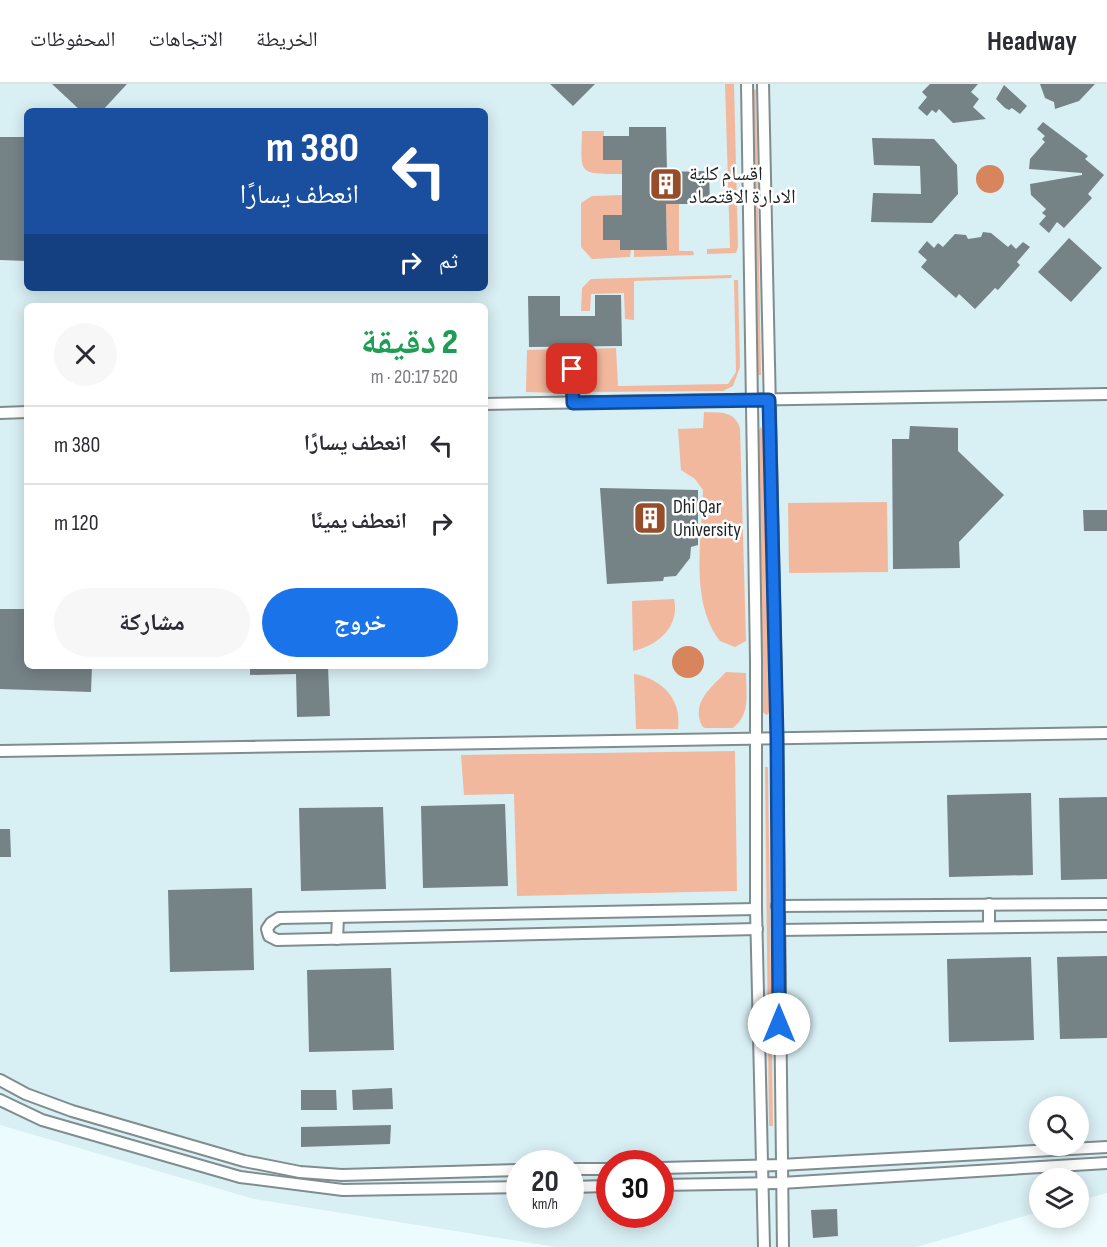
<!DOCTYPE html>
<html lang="ar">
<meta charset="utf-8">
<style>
:root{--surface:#fff;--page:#f7f7f7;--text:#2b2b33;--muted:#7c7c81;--line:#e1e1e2;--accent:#1a73e8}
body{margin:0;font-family:"Sofia Sans Condensed","Noto Naskh Arabic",sans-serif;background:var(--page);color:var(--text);direction:rtl;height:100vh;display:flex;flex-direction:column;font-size:22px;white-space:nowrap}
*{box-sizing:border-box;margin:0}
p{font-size:20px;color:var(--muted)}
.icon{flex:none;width:33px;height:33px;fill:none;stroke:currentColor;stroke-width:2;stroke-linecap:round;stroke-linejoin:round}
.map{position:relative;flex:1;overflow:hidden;direction:ltr}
.panel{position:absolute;left:24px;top:219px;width:464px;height:366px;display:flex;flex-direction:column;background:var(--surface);border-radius:9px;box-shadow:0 3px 15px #0003;direction:rtl}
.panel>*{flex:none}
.top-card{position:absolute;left:24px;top:24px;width:464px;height:183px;border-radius:9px;box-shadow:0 3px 15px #0003;direction:rtl;background:#1a4fa0;color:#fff;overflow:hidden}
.tools{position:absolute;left:1029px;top:1012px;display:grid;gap:12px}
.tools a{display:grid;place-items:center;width:60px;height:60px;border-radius:50%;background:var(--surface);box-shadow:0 3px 15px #0003;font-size:30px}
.speed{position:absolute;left:506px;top:1066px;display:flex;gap:12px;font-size:30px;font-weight:700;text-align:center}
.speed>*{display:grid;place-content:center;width:78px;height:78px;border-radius:50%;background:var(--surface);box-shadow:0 3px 15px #0003;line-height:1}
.speed small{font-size:15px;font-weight:400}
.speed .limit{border:9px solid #d22;background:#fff;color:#111}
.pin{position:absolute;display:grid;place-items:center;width:51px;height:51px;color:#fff;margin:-26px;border-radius:12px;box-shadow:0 3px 9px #0006}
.me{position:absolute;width:66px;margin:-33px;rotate:0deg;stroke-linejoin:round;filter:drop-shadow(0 0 4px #0008)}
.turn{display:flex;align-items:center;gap:21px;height:126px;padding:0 30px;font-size:27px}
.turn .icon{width:78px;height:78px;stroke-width:2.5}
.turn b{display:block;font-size:42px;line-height:51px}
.then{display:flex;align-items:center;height:57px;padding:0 30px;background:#0003;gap:12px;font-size:22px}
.round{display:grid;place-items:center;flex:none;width:63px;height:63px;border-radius:32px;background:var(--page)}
.headline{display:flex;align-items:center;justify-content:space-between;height:102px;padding:0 30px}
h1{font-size:36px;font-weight:800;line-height:45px;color:#1e9e55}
.cta{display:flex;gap:12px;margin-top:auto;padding:12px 30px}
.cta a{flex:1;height:69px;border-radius:36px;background:var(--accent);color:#fff;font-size:24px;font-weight:800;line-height:69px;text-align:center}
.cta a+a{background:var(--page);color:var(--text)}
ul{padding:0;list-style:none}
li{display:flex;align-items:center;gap:18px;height:78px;padding:0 30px;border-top:2px solid var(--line)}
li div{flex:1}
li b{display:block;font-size:22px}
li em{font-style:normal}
header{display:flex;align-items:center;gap:36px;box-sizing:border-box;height:84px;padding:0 30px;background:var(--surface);border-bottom:2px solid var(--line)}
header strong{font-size:28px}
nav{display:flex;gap:33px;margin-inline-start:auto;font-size:21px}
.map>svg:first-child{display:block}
.built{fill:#d8eff4;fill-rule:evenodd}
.green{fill:#f2b89d}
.water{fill:#d8855d}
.building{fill:#768386}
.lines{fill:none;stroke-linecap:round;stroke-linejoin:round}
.minor-casing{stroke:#808d8f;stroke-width:14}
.minor{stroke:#fff;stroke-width:10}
.route-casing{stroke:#114b97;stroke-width:15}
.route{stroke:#1a73e8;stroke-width:10}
.labels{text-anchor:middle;stroke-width:5;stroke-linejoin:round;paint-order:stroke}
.poi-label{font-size:20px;fill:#1e2324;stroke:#fff;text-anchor:start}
</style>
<header>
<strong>Headway</strong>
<nav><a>الخريطة</a><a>الاتجاهات</a><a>المحفوظات</a></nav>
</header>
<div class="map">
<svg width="1107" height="1163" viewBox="0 0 1107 1163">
<rect width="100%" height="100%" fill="#ecfbfd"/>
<path class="built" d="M0,0H1107V1109L1079,1117L1078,1095H1040L1039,1128L916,1163H556L254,1115L0,1041ZM27,27H484V204H27ZM27,222H484V582H27ZM1040,1023H1078V1062H1040ZM519,1080H570V1131H519ZM609,1080H660V1131H609Z"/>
<g class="green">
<path d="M725,0H734L738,163L736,169L707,170V165L730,164Z"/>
<path d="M756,5L761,291H758L753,6Z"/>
<path d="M582,47H604L603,76H622V90C577,90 581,90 582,47Z"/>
<path d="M622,111V131H603V156H620L631,166L630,173L592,175L581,163V119L592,112Z"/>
<path d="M666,120H679V167H693L694,171L634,173V166H667Z"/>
<path d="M732,191L731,194L634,197V236L625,235L624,209L591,210L590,227H581L582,204L591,195Z"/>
<path d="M734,196H738L740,283L733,302L723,307L584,308L583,265L616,264L618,302L728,300L736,288Z"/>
<path d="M563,265V307L560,309L526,308L527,266Z"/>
<path d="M704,328C720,329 734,326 740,344L746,557L735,563L720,557C689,517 702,454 703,406L695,395L681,386L678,345L703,344Z"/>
<path d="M761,343L764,348L769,628L767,631L762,628L757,348Z"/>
<path d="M887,418L888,488L789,489L788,419Z"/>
<path d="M674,515C680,542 659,561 633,567L632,517Z"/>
<path d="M726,588L746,589C746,609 751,630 733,644H705L702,642C691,618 711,604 726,588Z"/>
<path d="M634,590C662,595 682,615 678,645H636Z"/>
<path d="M735,667L737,807L517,812L514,710L464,711L461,671Z"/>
<path d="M765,683H768L773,1042H769Z"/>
</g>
<g class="water">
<circle cx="990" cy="95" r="14"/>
<circle cx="688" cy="578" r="16"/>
</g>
<g class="building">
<path d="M52,0H127L102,27H81Z"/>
<path d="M550,0H595L573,22Z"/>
<path d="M930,0H978L971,8L979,15L973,23L986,35L953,39L939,25L936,29L932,26L927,32L918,24L927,13L922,8Z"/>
<path d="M1040,0H1095L1079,17L1055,25L1054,18L1045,14Z"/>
<path d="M1004,1L1027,22L1020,30L1012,24L1009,26L1005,24L996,15Z"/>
<path d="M1043,38L1088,72L1085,75L1104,91L1088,110L1092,114L1064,144L1057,138L1049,149L1039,140L1046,132L1042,129L1046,125L1031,111L1030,100L1082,91V89L1029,85L1030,75L1045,58L1042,55L1045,52L1037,45Z"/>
<path d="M629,43H666L667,88L709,87L710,120H666L667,166H620V156H603V131H622V76H603V52H629Z"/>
<path d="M0,53H27V177L0,176Z"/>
<path d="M872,54L934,55L957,81L958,110L932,139L871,138L873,109L921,110L920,82L874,81Z"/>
<path d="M983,148L991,149L1008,163L1011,160L1016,165L1023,158L1030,163L1017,178L1020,181L998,206L995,204L975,225L959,210L956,214L921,183L927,176L918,168L927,157L934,164L938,159L943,163L955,150L966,151L968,155L981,153Z"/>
<path d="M1069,154L1102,184L1071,218L1038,188Z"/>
<path d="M595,211H621L622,262L529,263L528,212H560V232H595Z"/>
<path d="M910,342L958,344V367L1004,411L959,458L960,484L893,485L892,355H909Z"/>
<path d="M600,404L698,406V461L691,463L690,474L676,492L664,493L663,497L607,500Z"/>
<path d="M1083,426H1107V447H1084Z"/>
<path d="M0,525H27V582H92L91,608L0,605Z"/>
<path d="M250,582H328L330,632L297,633L296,590L250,591Z"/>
<path d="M1031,709L1033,791L949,793L947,711Z"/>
<path d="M1107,713V795L1061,796L1059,714Z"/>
<path d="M505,720L508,802L423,804L421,722Z"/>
<path d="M383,723L386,805L301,807L299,724Z"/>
<path d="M0,745H10L11,773H0Z"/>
<path d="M252,804L254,886L170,888L168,806Z"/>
<path d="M1107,872V954L1060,955L1057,873Z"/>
<path d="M1031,873L1034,956L949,958L947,875Z"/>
<path d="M391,884L394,966L309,968L307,886Z"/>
<path d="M392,1004L393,1025L353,1026L352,1006Z"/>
<path d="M301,1006H336L337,1026H301Z"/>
<path d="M391,1041L390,1060L301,1063V1043Z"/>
<path d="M837,1125L838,1152L813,1154L811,1126Z"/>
</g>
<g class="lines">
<g class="minor-casing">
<g id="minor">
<path d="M747,0L756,577V825L764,1163"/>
<path d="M763,0L777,653L783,1163"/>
<path d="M572,269L573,319"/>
<path d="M484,320L1107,310"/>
<path d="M0,329L27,328"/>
<path d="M0,667L1107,649"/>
<path d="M989,820V843"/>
<path d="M777,822L1107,820"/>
<path d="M756,825L279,834L271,839L267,845L269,852L277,856L757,845"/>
<path d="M778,846L1107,842"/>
<path d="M337,855L338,833"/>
<path d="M0,996L26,1010L72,1027L244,1077L300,1088L342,1091L519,1086"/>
<path d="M0,1016L42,1036L240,1093L343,1106L519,1103"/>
<path d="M660,1084L780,1081L1107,1063"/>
<path d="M570,1085H609"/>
<path d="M660,1101L781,1099L1107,1079"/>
<path d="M570,1103L609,1102"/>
</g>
</g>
<use href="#minor" class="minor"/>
</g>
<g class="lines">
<g class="route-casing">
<path id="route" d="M572,285L573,319L769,316L777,653L779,940"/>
</g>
<use href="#route" class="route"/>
</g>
<defs>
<g id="building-square" transform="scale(1.725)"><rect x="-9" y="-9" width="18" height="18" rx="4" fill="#964e2a" stroke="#fff"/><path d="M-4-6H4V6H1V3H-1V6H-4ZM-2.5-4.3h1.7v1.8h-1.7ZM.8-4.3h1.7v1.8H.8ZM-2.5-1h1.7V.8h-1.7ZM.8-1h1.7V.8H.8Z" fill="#fff"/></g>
</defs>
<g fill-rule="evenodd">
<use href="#building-square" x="666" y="100"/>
<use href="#building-square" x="650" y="434"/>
</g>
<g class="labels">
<g class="poi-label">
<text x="689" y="96">اقسام كلية<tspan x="689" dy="23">الادارة الاقتصاد</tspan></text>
<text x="673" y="429">Dhi Qar<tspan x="673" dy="23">University</tspan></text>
</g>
</g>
</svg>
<div class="tools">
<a><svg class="icon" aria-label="search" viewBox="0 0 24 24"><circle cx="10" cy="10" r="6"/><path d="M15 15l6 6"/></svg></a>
<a><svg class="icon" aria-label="layers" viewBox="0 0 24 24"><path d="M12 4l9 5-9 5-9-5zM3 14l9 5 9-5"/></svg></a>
</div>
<div class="speed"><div>20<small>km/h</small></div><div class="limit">30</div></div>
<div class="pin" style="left:572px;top:285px;background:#d93025"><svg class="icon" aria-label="arrive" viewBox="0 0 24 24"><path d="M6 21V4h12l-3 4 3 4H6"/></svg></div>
<svg class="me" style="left:779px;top:940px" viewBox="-20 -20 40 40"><circle r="19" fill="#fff"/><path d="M0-13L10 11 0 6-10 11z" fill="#1a73e8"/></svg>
<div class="top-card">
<div class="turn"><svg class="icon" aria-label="left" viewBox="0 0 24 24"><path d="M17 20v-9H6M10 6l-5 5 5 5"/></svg><div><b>380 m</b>انعطف يسارًا</div></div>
<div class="then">ثم<svg class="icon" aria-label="right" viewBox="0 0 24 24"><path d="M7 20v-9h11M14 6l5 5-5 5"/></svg></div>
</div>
<section class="panel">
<div class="headline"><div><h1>2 دقيقة</h1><p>520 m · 20:17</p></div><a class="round"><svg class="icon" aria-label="close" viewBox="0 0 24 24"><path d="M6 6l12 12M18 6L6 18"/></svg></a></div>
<ul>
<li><svg class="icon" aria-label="left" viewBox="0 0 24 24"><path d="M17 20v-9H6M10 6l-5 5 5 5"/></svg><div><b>انعطف يسارًا</b></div><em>380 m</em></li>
<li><svg class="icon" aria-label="right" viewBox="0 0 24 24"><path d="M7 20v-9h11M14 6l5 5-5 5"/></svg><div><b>انعطف يمينًا</b></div><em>120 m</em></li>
</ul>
<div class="cta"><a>خروج</a><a>مشاركة</a></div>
</section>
</div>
